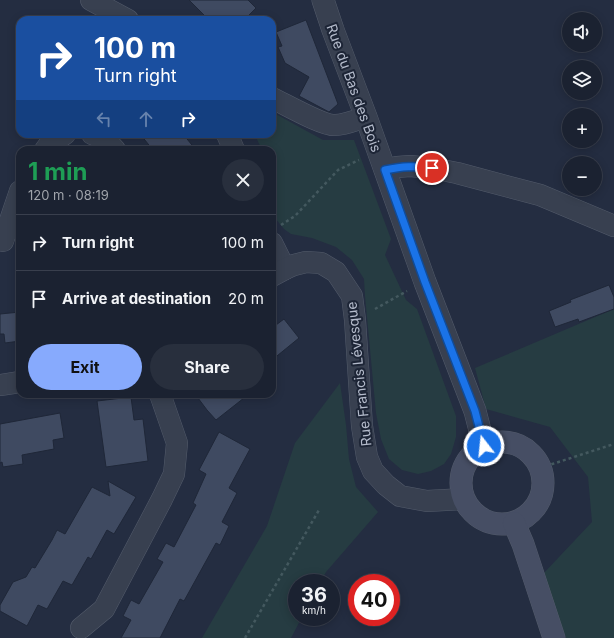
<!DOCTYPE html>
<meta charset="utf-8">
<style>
:root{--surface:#1b2231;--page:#282f3d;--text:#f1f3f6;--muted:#a0a4ab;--line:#393f4d;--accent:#87aafd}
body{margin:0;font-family:Inter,sans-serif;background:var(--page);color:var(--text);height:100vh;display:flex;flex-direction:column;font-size:15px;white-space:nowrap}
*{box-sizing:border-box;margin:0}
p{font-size:13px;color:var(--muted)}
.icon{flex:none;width:22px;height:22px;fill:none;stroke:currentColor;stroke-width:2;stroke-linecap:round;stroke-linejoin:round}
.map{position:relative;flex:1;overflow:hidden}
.side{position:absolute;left:16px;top:146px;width:260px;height:252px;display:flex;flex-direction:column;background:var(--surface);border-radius:12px;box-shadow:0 2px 10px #0003,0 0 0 1px var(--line)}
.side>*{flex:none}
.hud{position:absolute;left:16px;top:16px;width:260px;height:122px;border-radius:12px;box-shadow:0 2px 10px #0003,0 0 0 1px var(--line);background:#1a4fa0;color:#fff;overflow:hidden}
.controls{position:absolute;left:562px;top:12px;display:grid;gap:8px}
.controls a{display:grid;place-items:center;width:40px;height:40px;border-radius:50%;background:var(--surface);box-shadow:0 2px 10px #0003,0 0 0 1px var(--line);font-size:20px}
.speed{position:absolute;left:288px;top:574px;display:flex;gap:8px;font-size:20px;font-weight:700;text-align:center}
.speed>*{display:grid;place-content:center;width:52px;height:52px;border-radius:50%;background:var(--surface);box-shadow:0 2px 10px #0003,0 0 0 1px var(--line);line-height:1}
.speed small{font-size:10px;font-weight:400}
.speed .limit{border:6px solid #d22;background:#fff;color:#111}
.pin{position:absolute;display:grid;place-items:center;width:34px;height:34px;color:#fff;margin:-17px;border:2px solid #fff;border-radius:50%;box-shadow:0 1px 4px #0007}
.me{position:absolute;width:44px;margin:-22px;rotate:344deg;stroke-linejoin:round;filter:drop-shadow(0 0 3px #0008)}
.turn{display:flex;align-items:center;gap:14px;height:84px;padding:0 12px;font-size:18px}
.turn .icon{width:52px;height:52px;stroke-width:2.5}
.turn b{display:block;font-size:28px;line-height:34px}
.lanes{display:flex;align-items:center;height:38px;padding:0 12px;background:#0003;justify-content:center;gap:20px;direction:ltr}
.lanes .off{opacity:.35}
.round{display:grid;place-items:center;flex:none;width:42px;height:42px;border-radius:21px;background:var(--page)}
.head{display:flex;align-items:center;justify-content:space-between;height:68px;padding:0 12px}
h1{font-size:24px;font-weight:700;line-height:30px;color:#1e9e55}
.primary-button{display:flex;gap:8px;margin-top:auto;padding:8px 12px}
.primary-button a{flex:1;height:46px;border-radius:24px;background:var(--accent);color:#111;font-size:16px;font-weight:700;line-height:46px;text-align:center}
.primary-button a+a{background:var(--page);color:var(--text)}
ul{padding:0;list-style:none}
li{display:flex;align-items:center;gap:12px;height:56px;padding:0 12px;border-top:1px solid var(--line)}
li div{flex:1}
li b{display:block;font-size:15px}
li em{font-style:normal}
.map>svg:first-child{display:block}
.green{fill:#263c42}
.building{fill:#3f4a61;stroke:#1f2738}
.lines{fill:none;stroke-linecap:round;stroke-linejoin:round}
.minor-casing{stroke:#535b6b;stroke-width:22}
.tertiary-casing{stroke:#535b6b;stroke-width:23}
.secondary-casing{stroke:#535b6b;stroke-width:23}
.path{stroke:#44595f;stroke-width:2.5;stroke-dasharray:3 3;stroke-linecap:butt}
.minor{stroke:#384050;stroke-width:21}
.tertiary{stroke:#384050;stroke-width:22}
.secondary{stroke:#464e64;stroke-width:22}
.route-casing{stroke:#114b97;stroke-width:10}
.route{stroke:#1a73e8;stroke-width:7}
.labels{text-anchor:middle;stroke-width:4;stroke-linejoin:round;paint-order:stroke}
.street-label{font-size:14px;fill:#b4bbcb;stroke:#1d2536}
</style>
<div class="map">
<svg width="614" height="638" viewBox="0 0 614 638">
<rect width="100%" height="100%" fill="#242d41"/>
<g class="green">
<path d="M272,112L323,140H354L391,239L385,255L406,300L417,309L456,416V437L451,454L444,464L431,471L418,474L402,470L389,459L381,439L376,413L365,296L364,279L352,260L336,247L312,238L291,234L284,229L275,218L272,213V150H262L255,135L252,134H272Z"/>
<path d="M614,309V638H566L543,574L592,522L588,477L550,427L486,409L475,368Z"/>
<path d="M340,383L346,425L349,459L356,487L378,512L326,572L320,583H297V617H302L291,638H202L267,526L295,443Z"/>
</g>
<g class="building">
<path d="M189,0H248L256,8L244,20H209Z"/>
<path d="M306,20L338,104L329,112L299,96L309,77L285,63L278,47L282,46L276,32Z"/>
<path d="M140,134H183L196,150H153Z"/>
<path d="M609,285L614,297V309L579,322L578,319L555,327L549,311L571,302L570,300Z"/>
<path d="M20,312V341L5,343L4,334H0V314Z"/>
<path d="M284,319L299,338L272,360V328Z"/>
<path d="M195,394H249L216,420L207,410Z"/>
<path d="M131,397L134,420L143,419L148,461L106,467L97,401Z"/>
<path d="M60,413L64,438L53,440L54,449L22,455L23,464L3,467L2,462L0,463V424Z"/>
<path d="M219,432L250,449L229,488L237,493L222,522L229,526L220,545L216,543L184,601L180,599L160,638H121L131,620L123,616L131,600L139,604L163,562L157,559L166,543L174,547L196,505L193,503L206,474L199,470Z"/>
<path d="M108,481L136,497L114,534L107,530L91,559L88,557L72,585L63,581L47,609L38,605L27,626L0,611V605L13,582L26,577L32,567L35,568L52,540L57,530L65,534L92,487L110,496Z"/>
</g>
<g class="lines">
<g class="minor-casing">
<g id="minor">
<path d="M91,0L128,20"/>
<path d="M272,98C285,104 323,126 335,125C345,125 356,120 366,117"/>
<path d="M92,134L105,139L115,150"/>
<path d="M227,134L234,150"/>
<path d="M45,150L48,146L65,134"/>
<path d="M385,170L397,167L410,166L432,168L457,173L540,195L614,226"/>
<path d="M3,241L20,191"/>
<path d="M272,243L285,269"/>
<path d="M272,276L285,269L294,265L306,262L321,263L336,272L352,296L355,320L362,426L367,457L373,471L386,485L400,496L427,501L464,499"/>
<path d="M0,385L20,382"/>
<path d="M81,628L104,609L162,499L174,474L177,443L160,394"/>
</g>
</g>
<g class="tertiary-casing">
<path id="tertiary" d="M323,0L333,30L366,117L425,282L475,411L484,446"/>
</g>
<g class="secondary-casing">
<g id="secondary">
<circle cx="502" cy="483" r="41"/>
<path d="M514,523L523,544L554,638"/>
</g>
</g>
<g class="path">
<path d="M281,225L295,216L338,170L359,160"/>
<path d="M375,309L407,291"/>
<path d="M540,468L614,444"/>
<path d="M245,638L319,510"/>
</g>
<use href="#minor" class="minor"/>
<use href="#tertiary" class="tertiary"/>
<use href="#secondary" class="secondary"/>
</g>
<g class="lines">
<g class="route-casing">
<path id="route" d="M432,168C413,166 404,166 385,170L425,282L475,411L484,446"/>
</g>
<use href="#route" class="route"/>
</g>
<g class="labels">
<g class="street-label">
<text transform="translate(354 88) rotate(70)" y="5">Rue du Bas des Bois</text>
<text transform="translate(359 374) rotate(-96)" y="5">Rue Francis Lévesque</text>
</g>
</g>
</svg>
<div class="controls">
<a><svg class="icon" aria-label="sound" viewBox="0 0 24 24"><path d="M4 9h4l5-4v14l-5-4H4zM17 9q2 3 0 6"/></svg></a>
<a><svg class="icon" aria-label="layers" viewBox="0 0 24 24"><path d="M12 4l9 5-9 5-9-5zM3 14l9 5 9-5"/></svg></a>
<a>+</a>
<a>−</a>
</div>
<div class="speed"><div>36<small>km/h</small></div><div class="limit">40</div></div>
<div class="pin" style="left:432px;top:168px;background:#d93025"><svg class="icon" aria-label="arrive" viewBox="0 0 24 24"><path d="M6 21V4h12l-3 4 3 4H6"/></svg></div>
<svg class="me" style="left:484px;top:446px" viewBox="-20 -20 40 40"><circle r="17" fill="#1a73e8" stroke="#fff" stroke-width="3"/><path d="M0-11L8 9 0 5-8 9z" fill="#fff"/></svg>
<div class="hud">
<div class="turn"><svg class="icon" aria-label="right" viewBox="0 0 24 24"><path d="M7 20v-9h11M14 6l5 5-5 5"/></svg><div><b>100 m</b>Turn right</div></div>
<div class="lanes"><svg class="icon off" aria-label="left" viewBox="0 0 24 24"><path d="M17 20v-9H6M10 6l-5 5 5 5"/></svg><svg class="icon off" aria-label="ahead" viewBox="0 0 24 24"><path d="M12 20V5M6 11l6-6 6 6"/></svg><svg class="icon" aria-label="right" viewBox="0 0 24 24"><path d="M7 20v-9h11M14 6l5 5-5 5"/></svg></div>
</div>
<section class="side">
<div class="head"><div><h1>1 min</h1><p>120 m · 08:19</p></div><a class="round"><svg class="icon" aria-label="close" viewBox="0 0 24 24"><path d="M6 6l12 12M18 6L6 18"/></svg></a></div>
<ul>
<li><svg class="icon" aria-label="right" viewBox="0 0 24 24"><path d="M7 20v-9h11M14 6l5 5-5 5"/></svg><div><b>Turn right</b></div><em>100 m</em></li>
<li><svg class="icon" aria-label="arrive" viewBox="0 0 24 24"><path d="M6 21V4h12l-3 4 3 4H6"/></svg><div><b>Arrive at destination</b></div><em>20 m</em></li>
</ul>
<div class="primary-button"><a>Exit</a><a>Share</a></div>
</section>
</div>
